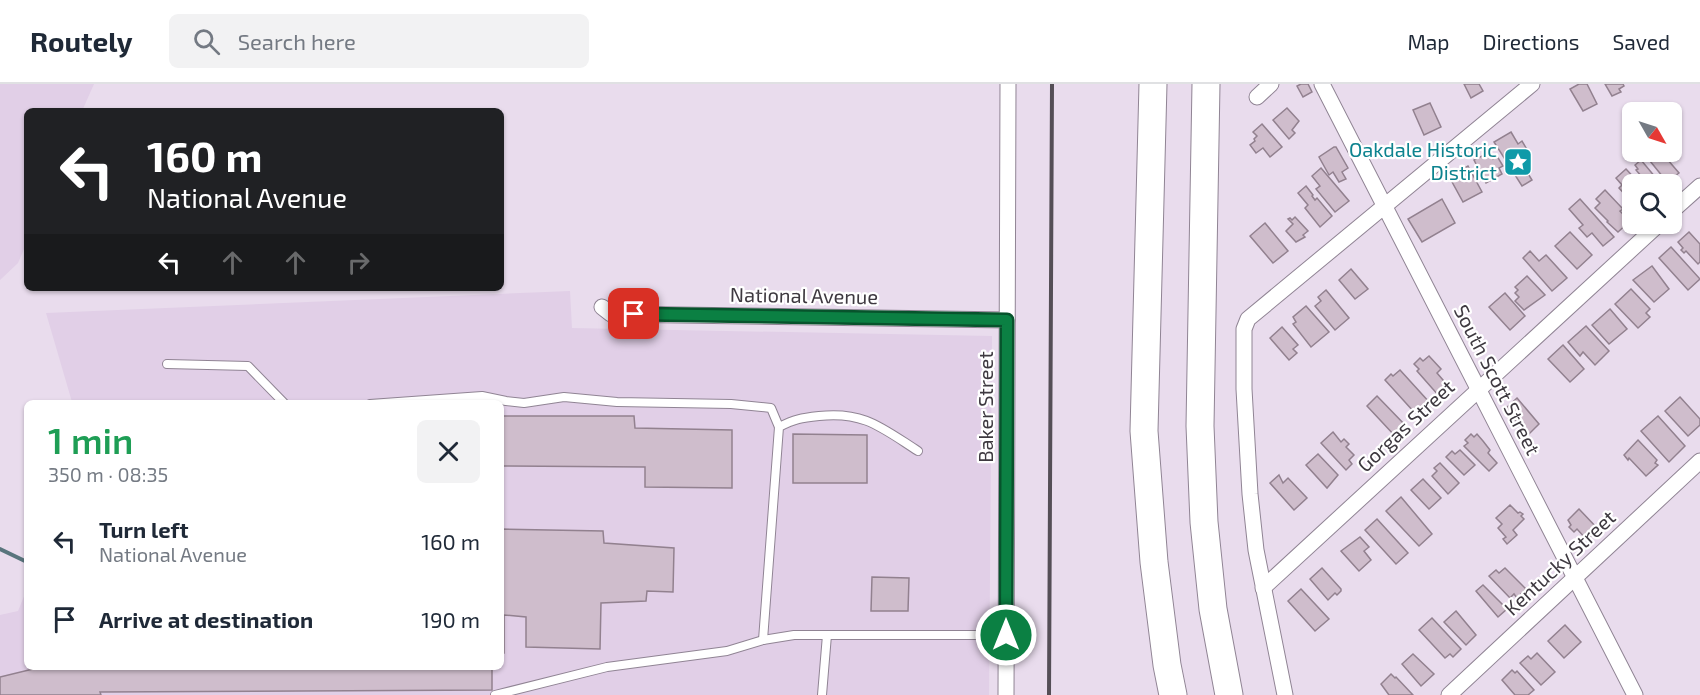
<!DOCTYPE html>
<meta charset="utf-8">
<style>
:root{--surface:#fff;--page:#f2f2f3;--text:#1f2937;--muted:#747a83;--line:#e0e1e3}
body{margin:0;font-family:"Exo 2",sans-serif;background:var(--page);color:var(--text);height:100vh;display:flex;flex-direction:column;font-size:22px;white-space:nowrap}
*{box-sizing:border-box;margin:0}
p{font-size:20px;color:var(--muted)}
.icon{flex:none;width:33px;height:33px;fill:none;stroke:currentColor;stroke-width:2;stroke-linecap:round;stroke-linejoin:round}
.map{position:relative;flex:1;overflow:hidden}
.drawer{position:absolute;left:24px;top:316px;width:480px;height:270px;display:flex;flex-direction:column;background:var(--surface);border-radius:9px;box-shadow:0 2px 4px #0004}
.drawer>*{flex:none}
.top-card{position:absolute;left:24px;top:24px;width:480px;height:183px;border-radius:9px;box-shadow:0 2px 4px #0004;background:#202124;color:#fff;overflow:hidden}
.needle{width:39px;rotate:129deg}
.controls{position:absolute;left:1622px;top:18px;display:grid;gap:12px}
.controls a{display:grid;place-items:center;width:60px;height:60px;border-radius:9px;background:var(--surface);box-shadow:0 2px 4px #0004;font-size:30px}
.pin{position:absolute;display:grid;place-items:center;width:51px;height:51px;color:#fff;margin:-26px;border-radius:12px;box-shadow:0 3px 9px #0006}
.me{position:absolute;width:66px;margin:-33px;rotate:0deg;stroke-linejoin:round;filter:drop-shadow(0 0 4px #0008)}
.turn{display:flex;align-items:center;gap:21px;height:126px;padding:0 24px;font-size:27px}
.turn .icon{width:78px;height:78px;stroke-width:2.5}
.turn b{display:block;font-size:42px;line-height:51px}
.lanes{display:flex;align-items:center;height:57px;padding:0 24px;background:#0003;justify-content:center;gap:30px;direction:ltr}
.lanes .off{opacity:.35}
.round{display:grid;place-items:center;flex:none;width:63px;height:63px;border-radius:9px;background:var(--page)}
.head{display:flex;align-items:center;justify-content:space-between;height:102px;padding:0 24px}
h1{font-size:36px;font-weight:600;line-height:45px;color:#1e9e55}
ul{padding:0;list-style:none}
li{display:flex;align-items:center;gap:18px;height:78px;padding:0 24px}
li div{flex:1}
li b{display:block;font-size:22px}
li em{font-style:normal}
header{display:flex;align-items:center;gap:36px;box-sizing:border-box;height:84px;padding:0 30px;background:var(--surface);border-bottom:2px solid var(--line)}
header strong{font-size:28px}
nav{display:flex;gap:33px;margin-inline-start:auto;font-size:21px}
.search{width:420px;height:54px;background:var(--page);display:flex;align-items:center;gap:15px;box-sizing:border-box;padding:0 21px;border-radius:9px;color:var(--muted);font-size:22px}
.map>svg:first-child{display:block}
.built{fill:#e1cfe7}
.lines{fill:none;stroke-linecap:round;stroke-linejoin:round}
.stream{stroke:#59757d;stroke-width:4}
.building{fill:#cfbdcc;stroke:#92818f;stroke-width:1.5}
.lane-casing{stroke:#908494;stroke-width:10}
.street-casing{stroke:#908494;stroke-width:17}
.highway-casing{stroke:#908494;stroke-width:29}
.lane{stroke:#fff;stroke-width:8}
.street{stroke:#fff;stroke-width:15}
.highway{stroke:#fff;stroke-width:27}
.rail{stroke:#544e56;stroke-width:4}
.route-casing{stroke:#07532c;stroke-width:15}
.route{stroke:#0b8043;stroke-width:10}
.labels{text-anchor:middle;stroke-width:4.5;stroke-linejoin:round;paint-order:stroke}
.culture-label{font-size:20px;fill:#0d838f;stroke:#fff;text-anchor:end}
.street-label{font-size:20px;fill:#3e3940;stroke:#fff}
</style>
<header>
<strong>Routely</strong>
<div class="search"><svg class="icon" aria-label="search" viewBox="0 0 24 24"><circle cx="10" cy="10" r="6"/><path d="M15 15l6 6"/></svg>Search here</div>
<nav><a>Map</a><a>Directions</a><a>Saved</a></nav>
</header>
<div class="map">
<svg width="1700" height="611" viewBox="0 0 1700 611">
<rect width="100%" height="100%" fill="#e9dced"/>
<g class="built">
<path d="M0,0H94L82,27H27V158L18,179L0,196Z"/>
<path d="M570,207L572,244L992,252L989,611H0V531L18,527L27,505V584H501V320L69,319L72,318L46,229Z"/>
</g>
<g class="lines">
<path class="stream" d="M0,465L27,478"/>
</g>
<g class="building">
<path d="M1301,0H1308L1312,8L1303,13L1297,2Z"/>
<path d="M1464,0H1479L1483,7L1471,14Z"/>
<path d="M1579,0H1587L1597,20L1583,27L1570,5Z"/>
<path d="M1605,0H1623L1624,2L1619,5L1621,8L1612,12Z"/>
<path d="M1430,19L1441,43L1424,51L1413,26Z"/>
<path d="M1287,24L1299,37L1292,46L1295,49L1289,55L1273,36Z"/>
<path d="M1262,40L1282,63L1270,73L1263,64L1256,69L1250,61L1255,57L1254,55L1257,52L1253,48Z"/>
<path d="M1511,48L1518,60L1522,57L1529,69L1519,75L1532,96L1522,102L1494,58Z"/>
<path d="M1334,63H1336L1348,84L1342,88L1346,95L1339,98L1333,88L1329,91L1319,73Z"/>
<path d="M1490,68L1493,75L1497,72L1503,82L1499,84L1502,90L1486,99L1474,76Z"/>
<path d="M1651,68H1661L1679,89L1667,98L1646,72Z"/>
<path d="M1641,76L1661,100H1648L1636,86L1638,85L1635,81Z"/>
<path d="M1468,82L1482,108L1463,118L1451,96L1463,90L1461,86Z"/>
<path d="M1321,84L1349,117L1335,128L1316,105L1320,102L1312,92Z"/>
<path d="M1626,85L1640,100H1632V118L1619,104L1622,101L1616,94Z"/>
<path d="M1306,102L1313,111L1312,112L1315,116L1317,114L1332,132L1320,143L1305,124L1308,121L1298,109Z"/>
<path d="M1605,106L1623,125L1620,127L1630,137L1618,148L1607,138L1608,137L1595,124L1600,119L1596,115Z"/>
<path d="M1442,115L1455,139L1422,158L1408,135Z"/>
<path d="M1580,115L1614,153L1603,162L1592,149L1587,153L1579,144L1583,141L1569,125Z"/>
<path d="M1295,133L1308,147L1303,151L1305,153L1296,158L1286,147L1293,140L1288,135L1290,134L1292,136Z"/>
<path d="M1265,139L1288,167L1273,179L1250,152Z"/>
<path d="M1570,148L1592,171L1577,185L1555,162Z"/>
<path d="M1689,148L1700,160V178L1698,180L1686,167L1684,169L1681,166L1683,164L1678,158Z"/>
<path d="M1671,163L1700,195L1688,206L1659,174Z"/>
<path d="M1530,167L1539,177L1546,171L1567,194L1552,207L1523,174Z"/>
<path d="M1652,182L1669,205L1654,218L1633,196Z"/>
<path d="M1351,185L1368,205L1355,215L1339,196Z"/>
<path d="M1527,192L1545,211L1524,226L1515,217L1519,213L1515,209L1518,206L1515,203Z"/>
<path d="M1631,205L1650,225L1646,229L1650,233L1638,244L1615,220Z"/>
<path d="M1326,206L1349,234L1335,246L1315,222L1321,217L1318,213Z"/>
<path d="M1505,209L1525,232L1510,246L1489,223Z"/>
<path d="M1306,222L1329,248L1311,263L1293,240L1296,238L1293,233Z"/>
<path d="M1610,225L1627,245L1609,260L1592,241Z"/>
<path d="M1586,242L1609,267L1595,281L1583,268L1580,272L1568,258Z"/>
<path d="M1282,243L1298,261L1293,265L1297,269L1289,276L1270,254Z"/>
<path d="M1563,261L1584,285L1570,298L1548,275Z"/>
<path d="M1429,272L1441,285L1437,289L1449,303L1439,312L1417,287L1419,285L1414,280L1420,274L1423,277Z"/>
<path d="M1400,286L1430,319L1422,327L1419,324L1414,328L1385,296L1391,290L1393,292Z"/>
<path d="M1377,312L1406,342L1395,352L1367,322Z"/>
<path d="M1680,313L1700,335V341L1688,352L1665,327Z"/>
<path d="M1517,314L1539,340L1528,351L1505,325Z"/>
<path d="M501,320L502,332H634L635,344L732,346V404L645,403V383L501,382Z"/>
<path d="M1658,332L1685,362L1669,378L1641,347Z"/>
<path d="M1333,348L1341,358L1344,355L1349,360L1346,363L1354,371L1349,376L1352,380L1346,386L1321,359Z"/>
<path d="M793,350L867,351V399H793Z"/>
<path d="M1471,350L1474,353L1477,350L1483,357L1490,366L1488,369L1497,379L1489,387L1464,362L1468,359L1465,356Z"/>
<path d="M1638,356L1657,376L1655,379L1658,381L1646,392L1629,374L1628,376L1624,371Z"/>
<path d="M1460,366L1475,381L1464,391L1446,373L1452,367L1455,370Z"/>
<path d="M1318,370L1338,391L1327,404L1306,381Z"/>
<path d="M1440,379L1459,399L1448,410L1432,392L1437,387L1434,384Z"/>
<path d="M1279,391L1283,399L1288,394L1307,414L1294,426L1270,399Z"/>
<path d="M1423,395L1441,414L1429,425L1411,406Z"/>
<path d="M1401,413L1432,450L1419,462L1386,427Z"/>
<path d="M1510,421L1518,429L1520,428L1523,430L1521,432L1524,435L1513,446L1517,451L1507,460L1503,455L1506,453L1498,444L1502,440L1496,434Z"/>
<path d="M1579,425L1598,445L1587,456L1577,445L1574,448L1569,443L1571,441L1568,436Z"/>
<path d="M1377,435L1408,469L1396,480L1365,446Z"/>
<path d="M501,445L603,447L604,459L674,464L673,508L647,507L646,517L601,519L600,565L526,563V533L504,531V569H501Z"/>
<path d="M1360,453L1369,463L1364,467L1371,476L1359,487L1341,467Z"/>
<path d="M1322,484L1341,505V507L1337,511L1335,509L1328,516L1310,495Z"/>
<path d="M1505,484L1526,505L1517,514L1514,510L1510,514L1489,492L1496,486L1499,489Z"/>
<path d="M872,493L909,494L908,527H871Z"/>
<path d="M1483,501L1507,525L1498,533L1476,507Z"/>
<path d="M1301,505L1329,535L1315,547L1288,517Z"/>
<path d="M1456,527L1476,551L1466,561L1444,538Z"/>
<path d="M1432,534L1461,565L1453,573L1450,570L1445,574L1419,546Z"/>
<path d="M1565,541L1581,558L1564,574L1548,557Z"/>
<path d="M1537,569L1555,588L1541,601L1520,579L1528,572L1531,575Z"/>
<path d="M1413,570L1434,590L1421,602L1402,580Z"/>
<path d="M37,584H492V606L100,608L101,611H0V593Z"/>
<path d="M1512,586L1515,589L1517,587L1534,606L1528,611H1515L1502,596Z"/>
<path d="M1391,590L1395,594L1396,593L1413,611H1389L1381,600Z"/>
</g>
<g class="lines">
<g class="lane-casing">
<g id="lane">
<path d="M167,280L248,282L285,320"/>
<path d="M370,320L482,312L506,317L524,319L564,313L617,318L731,320L771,324L779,343"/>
<path d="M763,556L779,343C795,335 801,334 819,332C864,327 882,344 918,367"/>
<path d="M495,611L607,583L727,567L763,556L794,551H1006"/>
<path d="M822,611L827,551"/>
</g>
</g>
<g class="street-casing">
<g id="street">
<path d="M1322,0L1635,611"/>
<path d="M1257,13L1271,0"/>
<path d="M1671,128L1700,102"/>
<path d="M602,223L611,230L1007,236"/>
<path d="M1263,504L1659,140"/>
<path d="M1006,611L1008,0"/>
<path d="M1285,611L1256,466L1250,410L1244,305V245L1248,235L1532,0"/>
<path d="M1449,611L1700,377"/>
</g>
</g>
<g class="highway-casing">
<g id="highway">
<path d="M1153,0L1144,347L1154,478L1167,581L1173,611"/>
<path d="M1206,0L1200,342L1204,438L1213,525L1229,611"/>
</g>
</g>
<use href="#lane" class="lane"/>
<use href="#street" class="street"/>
<use href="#highway" class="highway"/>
<path class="rail" d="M1049,611L1052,0"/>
</g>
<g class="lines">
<g class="route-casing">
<path id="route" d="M634,230L1007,236L1006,551"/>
</g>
<use href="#route" class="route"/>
</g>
<defs>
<g id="sight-square" transform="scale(1.5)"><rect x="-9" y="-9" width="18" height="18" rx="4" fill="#0f9aa8" stroke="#fff"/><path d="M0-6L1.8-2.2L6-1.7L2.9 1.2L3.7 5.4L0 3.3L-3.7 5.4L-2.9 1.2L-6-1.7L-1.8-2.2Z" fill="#fff"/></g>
</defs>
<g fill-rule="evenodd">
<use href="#sight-square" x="1518" y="78"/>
</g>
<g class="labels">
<g class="culture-label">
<text x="1497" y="73">Oakdale Historic<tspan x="1497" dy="23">District</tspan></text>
</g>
<g class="street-label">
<text transform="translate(804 212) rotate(1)" y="7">National Avenue</text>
<text transform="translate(1497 296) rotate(63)" y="7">South Scott Street</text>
<text transform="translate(986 323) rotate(-90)" y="7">Baker Street</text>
<text transform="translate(1406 342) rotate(-43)" y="7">Gorgas Street</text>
<text transform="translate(1560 479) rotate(-43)" y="7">Kentucky Street</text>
</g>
</g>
</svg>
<div class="controls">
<a><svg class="needle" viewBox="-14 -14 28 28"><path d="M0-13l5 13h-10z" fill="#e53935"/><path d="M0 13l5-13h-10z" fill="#747a83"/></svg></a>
<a><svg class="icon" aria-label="search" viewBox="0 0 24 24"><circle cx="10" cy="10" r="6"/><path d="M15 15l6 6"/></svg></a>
</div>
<div class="pin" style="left:634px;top:230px;background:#d93025"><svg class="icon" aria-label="arrive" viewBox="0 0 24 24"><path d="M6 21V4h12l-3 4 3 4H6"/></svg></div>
<svg class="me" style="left:1006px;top:551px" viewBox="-20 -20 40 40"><circle r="17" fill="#0b8043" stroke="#fff" stroke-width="3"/><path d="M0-11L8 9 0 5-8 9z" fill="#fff"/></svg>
<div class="top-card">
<div class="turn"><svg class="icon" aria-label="left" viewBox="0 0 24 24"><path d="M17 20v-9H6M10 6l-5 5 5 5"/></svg><div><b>160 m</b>National Avenue</div></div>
<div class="lanes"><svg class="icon" aria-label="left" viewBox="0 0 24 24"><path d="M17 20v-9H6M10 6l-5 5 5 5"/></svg><svg class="icon off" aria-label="ahead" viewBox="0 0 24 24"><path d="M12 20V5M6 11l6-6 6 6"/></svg><svg class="icon off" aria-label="ahead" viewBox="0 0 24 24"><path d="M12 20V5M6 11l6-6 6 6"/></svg><svg class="icon off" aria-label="right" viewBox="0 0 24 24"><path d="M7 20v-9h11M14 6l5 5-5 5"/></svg></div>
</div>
<section class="drawer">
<div class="head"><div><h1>1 min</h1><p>350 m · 08:35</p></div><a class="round"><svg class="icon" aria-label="close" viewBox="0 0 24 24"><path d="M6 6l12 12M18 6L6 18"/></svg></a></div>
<ul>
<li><svg class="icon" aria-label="left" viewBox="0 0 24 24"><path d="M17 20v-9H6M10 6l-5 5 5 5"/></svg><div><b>Turn left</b><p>National Avenue</p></div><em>160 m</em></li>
<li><svg class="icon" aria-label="arrive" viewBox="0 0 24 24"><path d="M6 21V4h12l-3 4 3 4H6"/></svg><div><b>Arrive at destination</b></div><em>190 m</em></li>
</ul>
</section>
</div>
